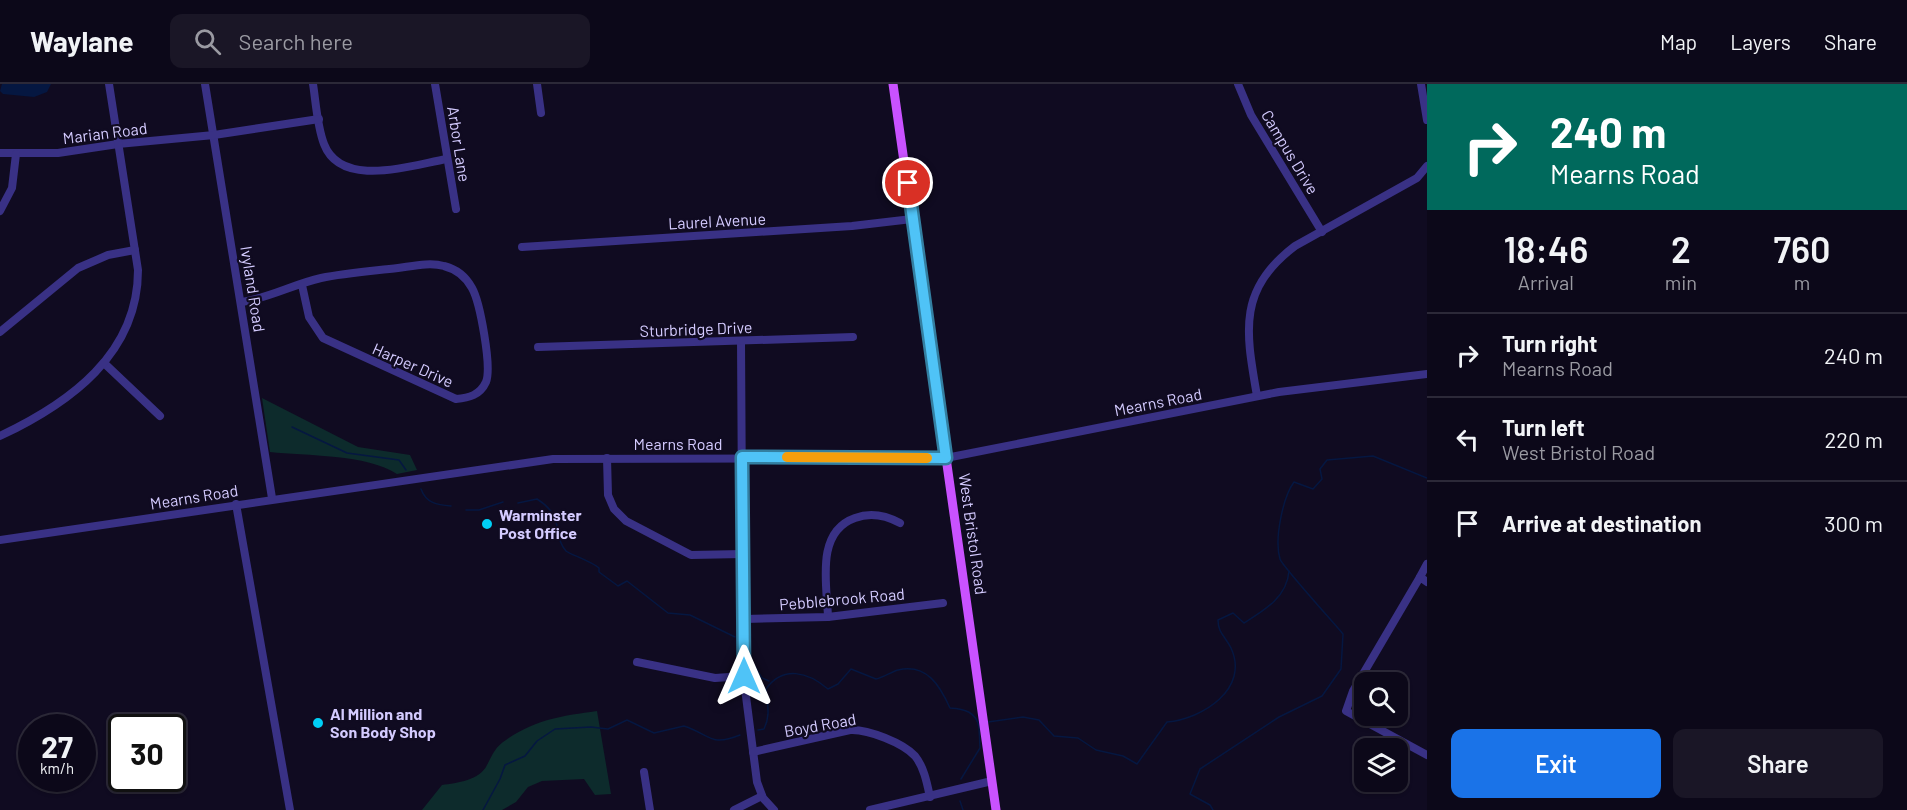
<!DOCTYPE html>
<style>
:root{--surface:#0c0819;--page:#1a1626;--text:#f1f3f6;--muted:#9a9aa2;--line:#2c2938;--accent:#1a73e8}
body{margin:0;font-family:Barlow,sans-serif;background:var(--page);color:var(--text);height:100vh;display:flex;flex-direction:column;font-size:22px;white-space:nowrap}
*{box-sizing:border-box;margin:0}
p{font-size:20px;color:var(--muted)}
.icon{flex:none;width:33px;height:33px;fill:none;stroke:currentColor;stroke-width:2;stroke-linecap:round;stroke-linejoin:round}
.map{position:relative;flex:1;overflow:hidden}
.sheet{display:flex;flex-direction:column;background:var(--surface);width:480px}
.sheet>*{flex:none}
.guide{background:#00695c;color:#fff;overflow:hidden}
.fabs{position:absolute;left:1354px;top:588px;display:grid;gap:12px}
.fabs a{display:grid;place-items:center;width:54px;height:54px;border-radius:12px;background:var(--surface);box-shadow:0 2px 4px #0004,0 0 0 2px var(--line);font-size:30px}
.speed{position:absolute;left:18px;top:630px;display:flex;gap:12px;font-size:30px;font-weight:700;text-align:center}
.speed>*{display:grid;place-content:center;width:78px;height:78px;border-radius:50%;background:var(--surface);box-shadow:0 2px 4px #0004,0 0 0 2px var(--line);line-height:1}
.speed small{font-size:15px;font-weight:400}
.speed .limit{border:3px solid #111;border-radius:9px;background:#fff;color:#111}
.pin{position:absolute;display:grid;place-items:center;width:51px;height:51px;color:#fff;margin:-26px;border:3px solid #fff;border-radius:50%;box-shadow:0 2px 6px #0007}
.me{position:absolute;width:66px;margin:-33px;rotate:0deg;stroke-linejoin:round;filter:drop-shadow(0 0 4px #0008)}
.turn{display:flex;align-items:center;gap:21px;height:126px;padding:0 24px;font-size:27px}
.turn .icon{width:78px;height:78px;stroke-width:2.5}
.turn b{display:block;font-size:42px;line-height:51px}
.eta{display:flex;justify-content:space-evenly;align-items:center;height:102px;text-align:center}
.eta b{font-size:36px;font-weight:600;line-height:42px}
.button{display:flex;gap:12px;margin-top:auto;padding:12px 24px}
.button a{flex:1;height:69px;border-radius:12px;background:var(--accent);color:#fff;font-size:24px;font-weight:600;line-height:69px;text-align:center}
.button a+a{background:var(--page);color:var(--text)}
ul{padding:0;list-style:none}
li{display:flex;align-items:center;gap:18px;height:84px;padding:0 24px;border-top:2px solid var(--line)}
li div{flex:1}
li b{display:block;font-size:22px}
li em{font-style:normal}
header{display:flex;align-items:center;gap:36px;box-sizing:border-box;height:84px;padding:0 30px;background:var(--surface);border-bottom:2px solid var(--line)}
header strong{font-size:28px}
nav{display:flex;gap:33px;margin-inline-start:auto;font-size:21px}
.search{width:420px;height:54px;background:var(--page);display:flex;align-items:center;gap:15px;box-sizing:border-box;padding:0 21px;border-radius:12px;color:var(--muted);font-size:22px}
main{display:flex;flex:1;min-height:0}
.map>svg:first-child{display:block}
.green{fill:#0d2b2c}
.water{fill:#051741}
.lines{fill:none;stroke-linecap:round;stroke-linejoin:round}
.stream{stroke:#051741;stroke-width:1.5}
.minor{stroke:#393185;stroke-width:8}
.major{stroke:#c952ff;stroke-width:9}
.route-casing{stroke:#337fa1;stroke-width:15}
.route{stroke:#4fc3f7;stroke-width:10}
.slow{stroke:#f59e0b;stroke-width:10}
.poi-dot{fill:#00cff6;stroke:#100b21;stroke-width:2}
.labels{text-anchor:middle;stroke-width:4.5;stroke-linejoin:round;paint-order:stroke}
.street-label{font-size:16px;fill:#d4cbff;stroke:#100b21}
.poi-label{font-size:16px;font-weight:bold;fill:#d4cbff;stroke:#100b21;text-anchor:start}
</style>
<header>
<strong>Waylane</strong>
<div class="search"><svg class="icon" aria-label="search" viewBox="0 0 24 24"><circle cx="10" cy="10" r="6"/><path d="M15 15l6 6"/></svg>Search here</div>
<nav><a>Map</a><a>Layers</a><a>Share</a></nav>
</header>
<main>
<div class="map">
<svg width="1427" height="726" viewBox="0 0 1427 726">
<rect width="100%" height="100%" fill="#100b21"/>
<g class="green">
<path d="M262,314L358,363L410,371L417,386L397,390C367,370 306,372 270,368Z"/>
<path d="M597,627L611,710L595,711L584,695L542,697L528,703L516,718L502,726H422L442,701C457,699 480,696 487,681C493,670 495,663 506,656C536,635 562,632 597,627Z"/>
</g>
<path class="water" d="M2,0H51L47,8L34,13L3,10L0,7Z"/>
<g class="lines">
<g class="stream">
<path d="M292,343L347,369L399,376L406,386"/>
<path d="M421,405C426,419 437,421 451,422"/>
<path d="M518,419L537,415C566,433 552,452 566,467C569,470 591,477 599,484V488L618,502L627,497L668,529L690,531L735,553"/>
<path d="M466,426H479L503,418"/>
<path d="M754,581L762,594L769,597"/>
<path d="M988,638L1023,633L1039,636L1054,652L1078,654L1096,666L1123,672L1137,680L1167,638C1202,635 1250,605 1231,564C1225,552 1218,549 1218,536L1233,529L1244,539C1265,526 1287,513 1289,487"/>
<path d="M758,646L764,645C771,631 767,620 766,605C783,581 808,588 828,605L838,600L851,585L876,595C884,593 891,588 898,586C927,579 940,602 950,624C965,625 976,628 979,643"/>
<path d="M961,695L980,664L979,643"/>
<path d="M960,717L963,726"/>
<path d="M483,726L500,695L505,681L525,672L537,657L555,645L591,643L608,645L627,636L654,649L684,642C711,651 710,663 740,651"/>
<path d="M1213,726L1210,721L1190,710L1200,685L1279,633L1322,612L1341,585L1343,550C1334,539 1282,482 1280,475C1274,455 1283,413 1294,398L1313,405L1322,395L1320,385L1327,376L1373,372L1427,394"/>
</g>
<g class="minor">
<path d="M205,0L272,414"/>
<path d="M313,0C316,19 317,42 324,60C341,105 411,81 447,75"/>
<path d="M435,0L456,125"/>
<path d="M537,0L541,29"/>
<path d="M1238,0L1251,31L1322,148"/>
<path d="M1421,0L1427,36"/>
<path d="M0,69H58L118,60L214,51L319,35"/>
<path d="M0,127L12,104L16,70"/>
<path d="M522,163L852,142L912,135"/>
<path d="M242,218C269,214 294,200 321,194C346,189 373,187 398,184C413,182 430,178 444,182C456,185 466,193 472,204C480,218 492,283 486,298C480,311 469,314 456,315L323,254L309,233L302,201"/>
<path d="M0,248L78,184L108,171L135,166"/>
<path d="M741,257L743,589L757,698L763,714L774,726"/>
<path d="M538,263L853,253"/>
<path d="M104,279L160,332"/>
<path d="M1257,312C1246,248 1237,206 1295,162L1417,94L1427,82"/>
<path d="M0,352C70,319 138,270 138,186L109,0"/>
<path d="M607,374L608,411L614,425L626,437L691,471L743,470"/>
<path d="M236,420L290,726"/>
<path d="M0,456L553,375L946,374L1279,308L1427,290"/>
<path d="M1420,493L1427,480"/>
<path d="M1427,498L1420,493L1353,607L1346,627L1427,671"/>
<path d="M828,533C827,501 815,448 855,434C871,428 885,431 900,439"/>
<path d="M744,535L828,533L943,519"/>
<path d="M637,578L715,594L744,592"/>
<path d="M753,668L850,646C868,645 903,659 915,672C924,683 927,699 930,713"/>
<path d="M644,688L650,726"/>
<path d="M734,726L762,712"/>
<path d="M870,726L992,697"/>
</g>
<path class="major" d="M893,0L996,726"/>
</g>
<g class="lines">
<g class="route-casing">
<path id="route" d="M744,592L742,373L946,374L908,99"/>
</g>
<use href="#route" class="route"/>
<path class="slow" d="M787,373L927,374"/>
</g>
<g class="poi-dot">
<circle cx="487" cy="440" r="6"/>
<circle cx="318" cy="639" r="6"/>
</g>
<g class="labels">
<g class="street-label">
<text transform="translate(105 49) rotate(-7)" y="6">Marian Road</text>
<text transform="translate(459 60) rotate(81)" y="6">Arbor Lane</text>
<text transform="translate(1290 68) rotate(59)" y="6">Campus Drive</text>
<text transform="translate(717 137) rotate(-3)" y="6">Laurel Avenue</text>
<text transform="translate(253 205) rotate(81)" y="6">Ivyland Road</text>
<text transform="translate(696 245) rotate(-2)" y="6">Sturbridge Drive</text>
<text transform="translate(413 281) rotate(24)" y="6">Harper Drive</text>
<text transform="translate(1158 318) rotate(-11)" y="6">Mearns Road</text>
<text x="678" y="366">Mearns Road</text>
<text transform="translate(194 413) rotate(-9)" y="6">Mearns Road</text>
<text transform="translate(973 450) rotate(82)" y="6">West Bristol Road</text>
<text transform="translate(842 515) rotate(-5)" y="6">Pebblebrook Road</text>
<text transform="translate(820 641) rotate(-10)" y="6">Boyd Road</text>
</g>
<g class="poi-label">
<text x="499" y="437">Warminster<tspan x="499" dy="18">Post Office</tspan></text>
<text x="330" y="636">Al Million and<tspan x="330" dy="18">Son Body Shop</tspan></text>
</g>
</g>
</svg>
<div class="fabs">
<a><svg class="icon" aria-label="search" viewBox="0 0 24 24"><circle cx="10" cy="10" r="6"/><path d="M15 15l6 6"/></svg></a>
<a><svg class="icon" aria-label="layers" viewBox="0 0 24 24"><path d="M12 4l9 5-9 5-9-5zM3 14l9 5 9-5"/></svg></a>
</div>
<div class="speed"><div>27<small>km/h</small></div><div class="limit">30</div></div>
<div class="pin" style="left:908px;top:99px;background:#d93025"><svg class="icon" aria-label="arrive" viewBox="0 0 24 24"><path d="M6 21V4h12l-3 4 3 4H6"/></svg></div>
<svg class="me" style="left:744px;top:592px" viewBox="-20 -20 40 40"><path d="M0-17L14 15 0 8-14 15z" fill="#4fc3f7" stroke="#fff" stroke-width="4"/></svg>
</div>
<section class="sheet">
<div class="guide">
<div class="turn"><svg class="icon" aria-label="right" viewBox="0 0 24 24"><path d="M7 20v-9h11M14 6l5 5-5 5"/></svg><div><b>240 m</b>Mearns Road</div></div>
</div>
<div class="eta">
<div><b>18:46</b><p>Arrival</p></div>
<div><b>2</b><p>min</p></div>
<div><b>760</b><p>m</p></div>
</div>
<ul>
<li><svg class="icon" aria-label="right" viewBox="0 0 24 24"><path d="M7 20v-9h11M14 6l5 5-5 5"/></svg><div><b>Turn right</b><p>Mearns Road</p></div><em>240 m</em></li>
<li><svg class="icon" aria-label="left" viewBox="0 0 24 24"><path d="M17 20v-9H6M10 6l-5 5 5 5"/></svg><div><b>Turn left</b><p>West Bristol Road</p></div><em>220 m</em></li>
<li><svg class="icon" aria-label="arrive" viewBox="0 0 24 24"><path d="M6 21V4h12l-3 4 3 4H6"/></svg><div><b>Arrive at destination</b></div><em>300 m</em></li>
</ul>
<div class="button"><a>Exit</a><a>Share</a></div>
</section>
</main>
